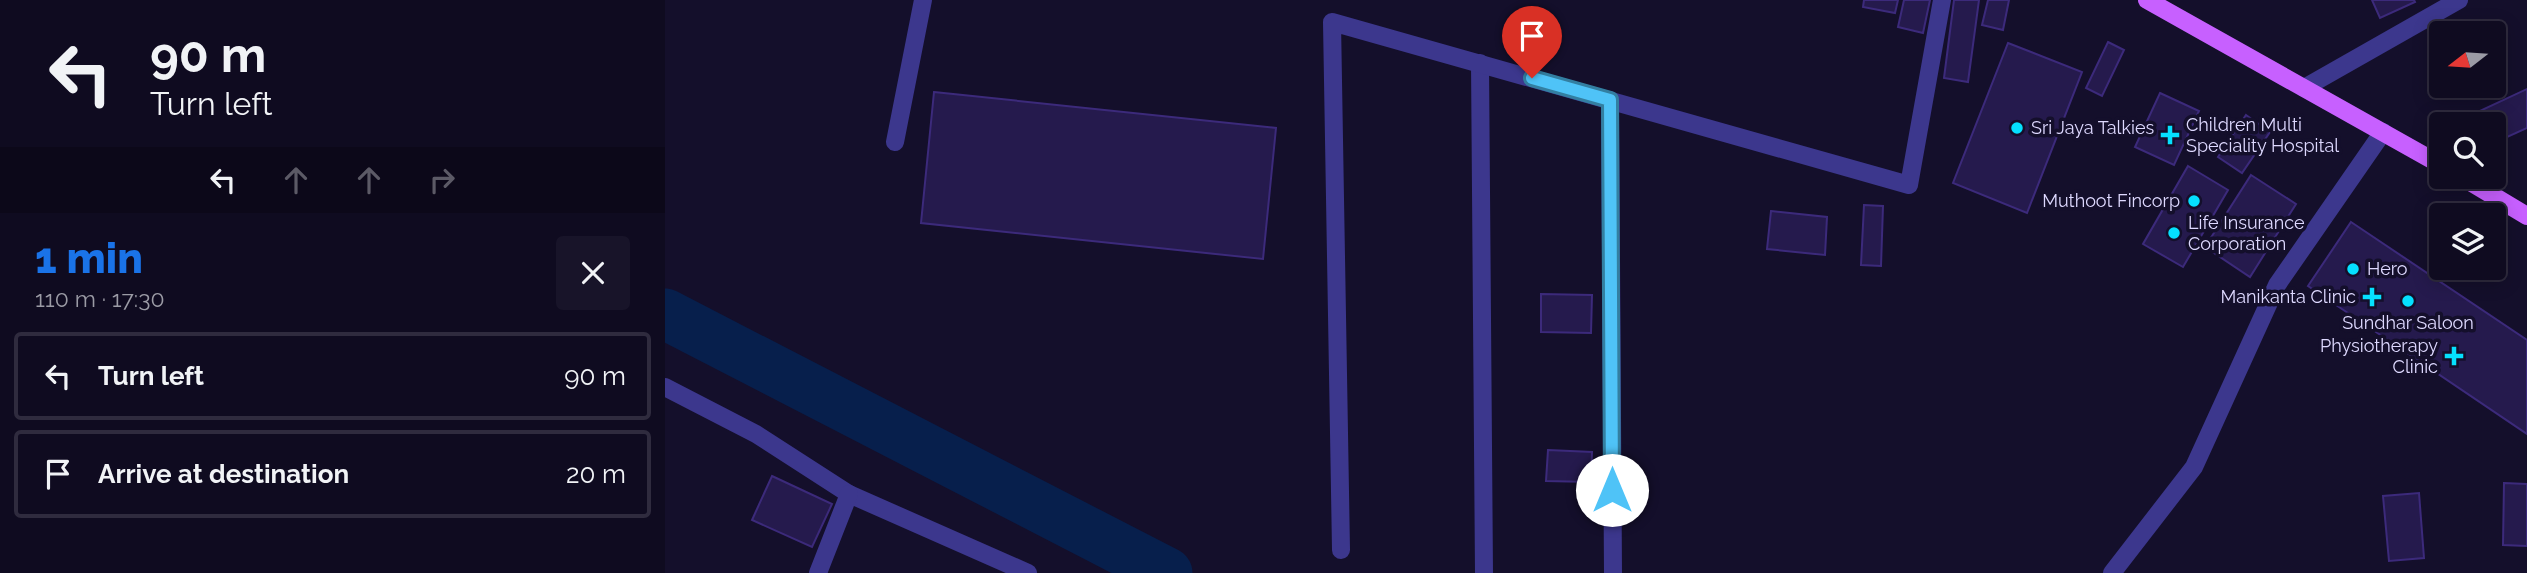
<!DOCTYPE html>
<meta charset="utf-8">
<style>
:root{--surface:#0f0b20;--page:#181429;--text:#f1f3f6;--muted:#9b9ba5;--line:#2f2b3e;--accent:#1a73e8}
body{margin:0;font-family:Raleway,sans-serif;background:var(--page);color:var(--text);height:100vh;display:flex;flex-direction:column;font-size:26px;white-space:nowrap}
*{box-sizing:border-box;margin:0}
p{font-size:23px;color:var(--muted)}
.icon{flex:none;width:38px;height:38px;fill:none;stroke:currentColor;stroke-width:2;stroke-linecap:round;stroke-linejoin:round}
.map{position:relative;flex:1;overflow:hidden}
.side{display:flex;flex-direction:column;background:var(--surface);width:665px}
.side>*{flex:none}
.hud{background:#0f0b20;color:var(--text);overflow:hidden}
.needle{width:46px;rotate:253deg}
.tools{position:absolute;left:1764px;top:21px;display:grid;gap:14px}
.tools a{display:grid;place-items:center;width:77px;height:77px;border-radius:7px;background:var(--surface);box-shadow:0 4px 18px #0003,0 0 0 2px var(--line);font-size:35px}
.pin{position:absolute;display:grid;place-items:center;width:60px;height:60px;color:#fff;margin:-72px -30px;border-radius:50% 50% 50% 0;rotate:-45deg;box-shadow:0 0 7px #0007}
.pin .icon{rotate:45deg}
.me{position:absolute;width:77px;margin:-38px;rotate:0deg;stroke-linejoin:round;filter:drop-shadow(0 0 5px #0008)}
.turn{display:flex;align-items:center;gap:24px;height:147px;padding:0 35px;font-size:32px}
.turn .icon{width:91px;height:91px;stroke-width:2.5}
.turn b{display:block;font-size:49px;line-height:60px}
.lanes{display:flex;align-items:center;height:66px;padding:0 35px;background:#0003;justify-content:center;gap:35px;direction:ltr}
.lanes .off{opacity:.35}
.round{display:grid;place-items:center;flex:none;width:74px;height:74px;border-radius:7px;background:var(--page)}
.overview{display:flex;align-items:center;justify-content:space-between;height:119px;padding:0 35px}
h1{font-size:42px;font-weight:800;line-height:52px;color:var(--accent)}
ul{padding:0;list-style:none}
li{display:flex;align-items:center;gap:21px;height:88px;margin:0 14px 10px;padding:0 21px;border:4px solid var(--line);border-radius:7px}
li div{flex:1}
li b{display:block;font-size:26px}
li em{font-style:normal}
main{display:flex;flex:1;min-height:0}
.map>svg:first-child{display:block}
.lines{fill:none;stroke-linecap:round;stroke-linejoin:round}
.river{stroke:#071f4c;stroke-width:51}
.building{fill:#251a4d;stroke:#3c2a7b;stroke-width:2}
.minor{stroke:#3c378d;stroke-width:18}
.primary{stroke:#c760ff;stroke-width:18}
.route-casing{stroke:#337fa1;stroke-width:18}
.route{stroke:#4fc3f7;stroke-width:12}
.poi-dot{fill:#05e0ff;stroke:#140f2b;stroke-width:2.5}
.labels{text-anchor:middle;stroke-width:7;stroke-linejoin:round;paint-order:stroke}
.poi-label{font-size:18px;fill:#ded9ff;stroke:#140f2b;text-anchor:start}
</style>
<main>
<section class="side">
<div class="hud">
<div class="turn"><svg class="icon" aria-label="left" viewBox="0 0 24 24"><path d="M17 20v-9H6M10 6l-5 5 5 5"/></svg><div><b>90 m</b>Turn left</div></div>
<div class="lanes"><svg class="icon" aria-label="left" viewBox="0 0 24 24"><path d="M17 20v-9H6M10 6l-5 5 5 5"/></svg><svg class="icon off" aria-label="ahead" viewBox="0 0 24 24"><path d="M12 20V5M6 11l6-6 6 6"/></svg><svg class="icon off" aria-label="ahead" viewBox="0 0 24 24"><path d="M12 20V5M6 11l6-6 6 6"/></svg><svg class="icon off" aria-label="right" viewBox="0 0 24 24"><path d="M7 20v-9h11M14 6l5 5-5 5"/></svg></div>
</div>
<div class="overview"><div><h1>1 min</h1><p>110 m · 17:30</p></div><a class="round"><svg class="icon" aria-label="close" viewBox="0 0 24 24"><path d="M6 6l12 12M18 6L6 18"/></svg></a></div>
<ul>
<li><svg class="icon" aria-label="left" viewBox="0 0 24 24"><path d="M17 20v-9H6M10 6l-5 5 5 5"/></svg><div><b>Turn left</b></div><em>90 m</em></li>
<li><svg class="icon" aria-label="arrive" viewBox="0 0 24 24"><path d="M6 21V4h12l-3 4 3 4H6"/></svg><div><b>Arrive at destination</b></div><em>20 m</em></li>
</ul>
</section>
<div class="map">
<svg width="1862" height="573" viewBox="0 0 1862 573">
<rect width="100%" height="100%" fill="#140f2b"/>
<g class="lines">
<path class="river" d="M0,314L502,573"/>
</g>
<g class="building">
<path d="M1199,0H1233L1230,13L1198,7Z"/>
<path d="M1239,0H1265L1258,33L1233,27Z"/>
<path d="M1289,0H1314L1303,82L1279,78Z"/>
<path d="M1323,0H1344L1338,30L1317,25Z"/>
<path d="M1707,0H1749L1750,2L1715,18Z"/>
<path d="M1443,42L1459,50L1437,96L1421,88Z"/>
<path d="M1343,43L1417,72L1362,213L1288,183Z"/>
<path d="M1862,89V128L1829,143V124H1787Z"/>
<path d="M269,92L611,128L598,259L256,223Z"/>
<path d="M1495,93L1534,111L1509,165L1470,147Z"/>
<path d="M1581,115L1605,132L1577,173L1553,157Z"/>
<path d="M1523,166L1563,190L1518,267L1478,244Z"/>
<path d="M1586,175L1631,204L1585,277L1540,247Z"/>
<path d="M1199,205L1218,206L1216,266L1196,265Z"/>
<path d="M1106,211L1162,217L1160,255L1102,249Z"/>
<path d="M1686,222L1862,340V434L1643,286Z"/>
<path d="M876,294L927,295L926,333L876,332Z"/>
<path d="M883,450L927,452L926,482L881,481Z"/>
<path d="M107,476L167,504L147,547L87,520Z"/>
<path d="M1839,483L1862,484V546L1838,545Z"/>
<path d="M1754,493L1759,558L1724,561L1718,496Z"/>
</g>
<g class="lines">
<g class="minor">
<path d="M815,63L819,573"/>
<path d="M1639,88L1794,0"/>
<path d="M945,100L948,573"/>
<path d="M230,142L258,0"/>
<path d="M0,387L91,434L184,494L363,573"/>
<path d="M676,550L667,22L1244,185L1277,0"/>
<path d="M153,573L184,494"/>
<path d="M1447,573L1529,467L1612,285L1718,132"/>
</g>
<g class="primary">
<path d="M1482,0L1776,165"/>
<path d="M1797,177L1862,216"/>
</g>
</g>
<g class="lines">
<g class="route-casing">
<path id="route" d="M867,78L945,100L947,490"/>
</g>
<use href="#route" class="route"/>
</g>
<g class="poi-dot">
<circle cx="1352" cy="128" r="7"/>
<path d="M1501.5 124.5h7v7h7v7h-7v7h-7v-7h-7v-7h7z"/>
<circle cx="1529" cy="201" r="7"/>
<circle cx="1509" cy="233" r="7"/>
<circle cx="1688" cy="269" r="7"/>
<path d="M1703.5 286.5h7v7h7v7h-7v7h-7v-7h-7v-7h7z"/>
<circle cx="1743" cy="301" r="7"/>
<path d="M1785.5 345.5h7v7h7v7h-7v7h-7v-7h-7v-7h7z"/>
</g>
<g class="labels">
<g class="poi-label">
<text x="1521" y="131">Children Multi<tspan x="1521" dy="21">Speciality Hospital</tspan></text>
<text x="1366" y="134">Sri Jaya Talkies</text>
<text x="1515" y="207" text-anchor="end">Muthoot Fincorp</text>
<text x="1523" y="229">Life Insurance<tspan x="1523" dy="21">Corporation</tspan></text>
<text x="1702" y="275">Hero</text>
<text x="1691" y="303" text-anchor="end">Manikanta Clinic</text>
<text x="1743" y="329" text-anchor="middle">Sundhar Saloon</text>
<text x="1773" y="352" text-anchor="end">Physiotherapy<tspan x="1773" dy="21">Clinic</tspan></text>
</g>
</g>
</svg>
<div class="tools">
<a><svg class="needle" viewBox="-14 -14 28 28"><path d="M0-13l5 13h-10z" fill="#e53935"/><path d="M0 13l5-13h-10z" fill="#9b9ba5"/></svg></a>
<a><svg class="icon" aria-label="search" viewBox="0 0 24 24"><circle cx="10" cy="10" r="6"/><path d="M15 15l6 6"/></svg></a>
<a><svg class="icon" aria-label="layers" viewBox="0 0 24 24"><path d="M12 4l9 5-9 5-9-5zM3 14l9 5 9-5"/></svg></a>
</div>
<div class="pin" style="left:867px;top:78px;background:#d93025"><svg class="icon" aria-label="arrive" viewBox="0 0 24 24"><path d="M6 21V4h12l-3 4 3 4H6"/></svg></div>
<svg class="me" style="left:947px;top:490px" viewBox="-20 -20 40 40"><circle r="19" fill="#fff"/><path d="M0-13L10 11 0 6-10 11z" fill="#4fc3f7"/></svg>
</div>
</main>
